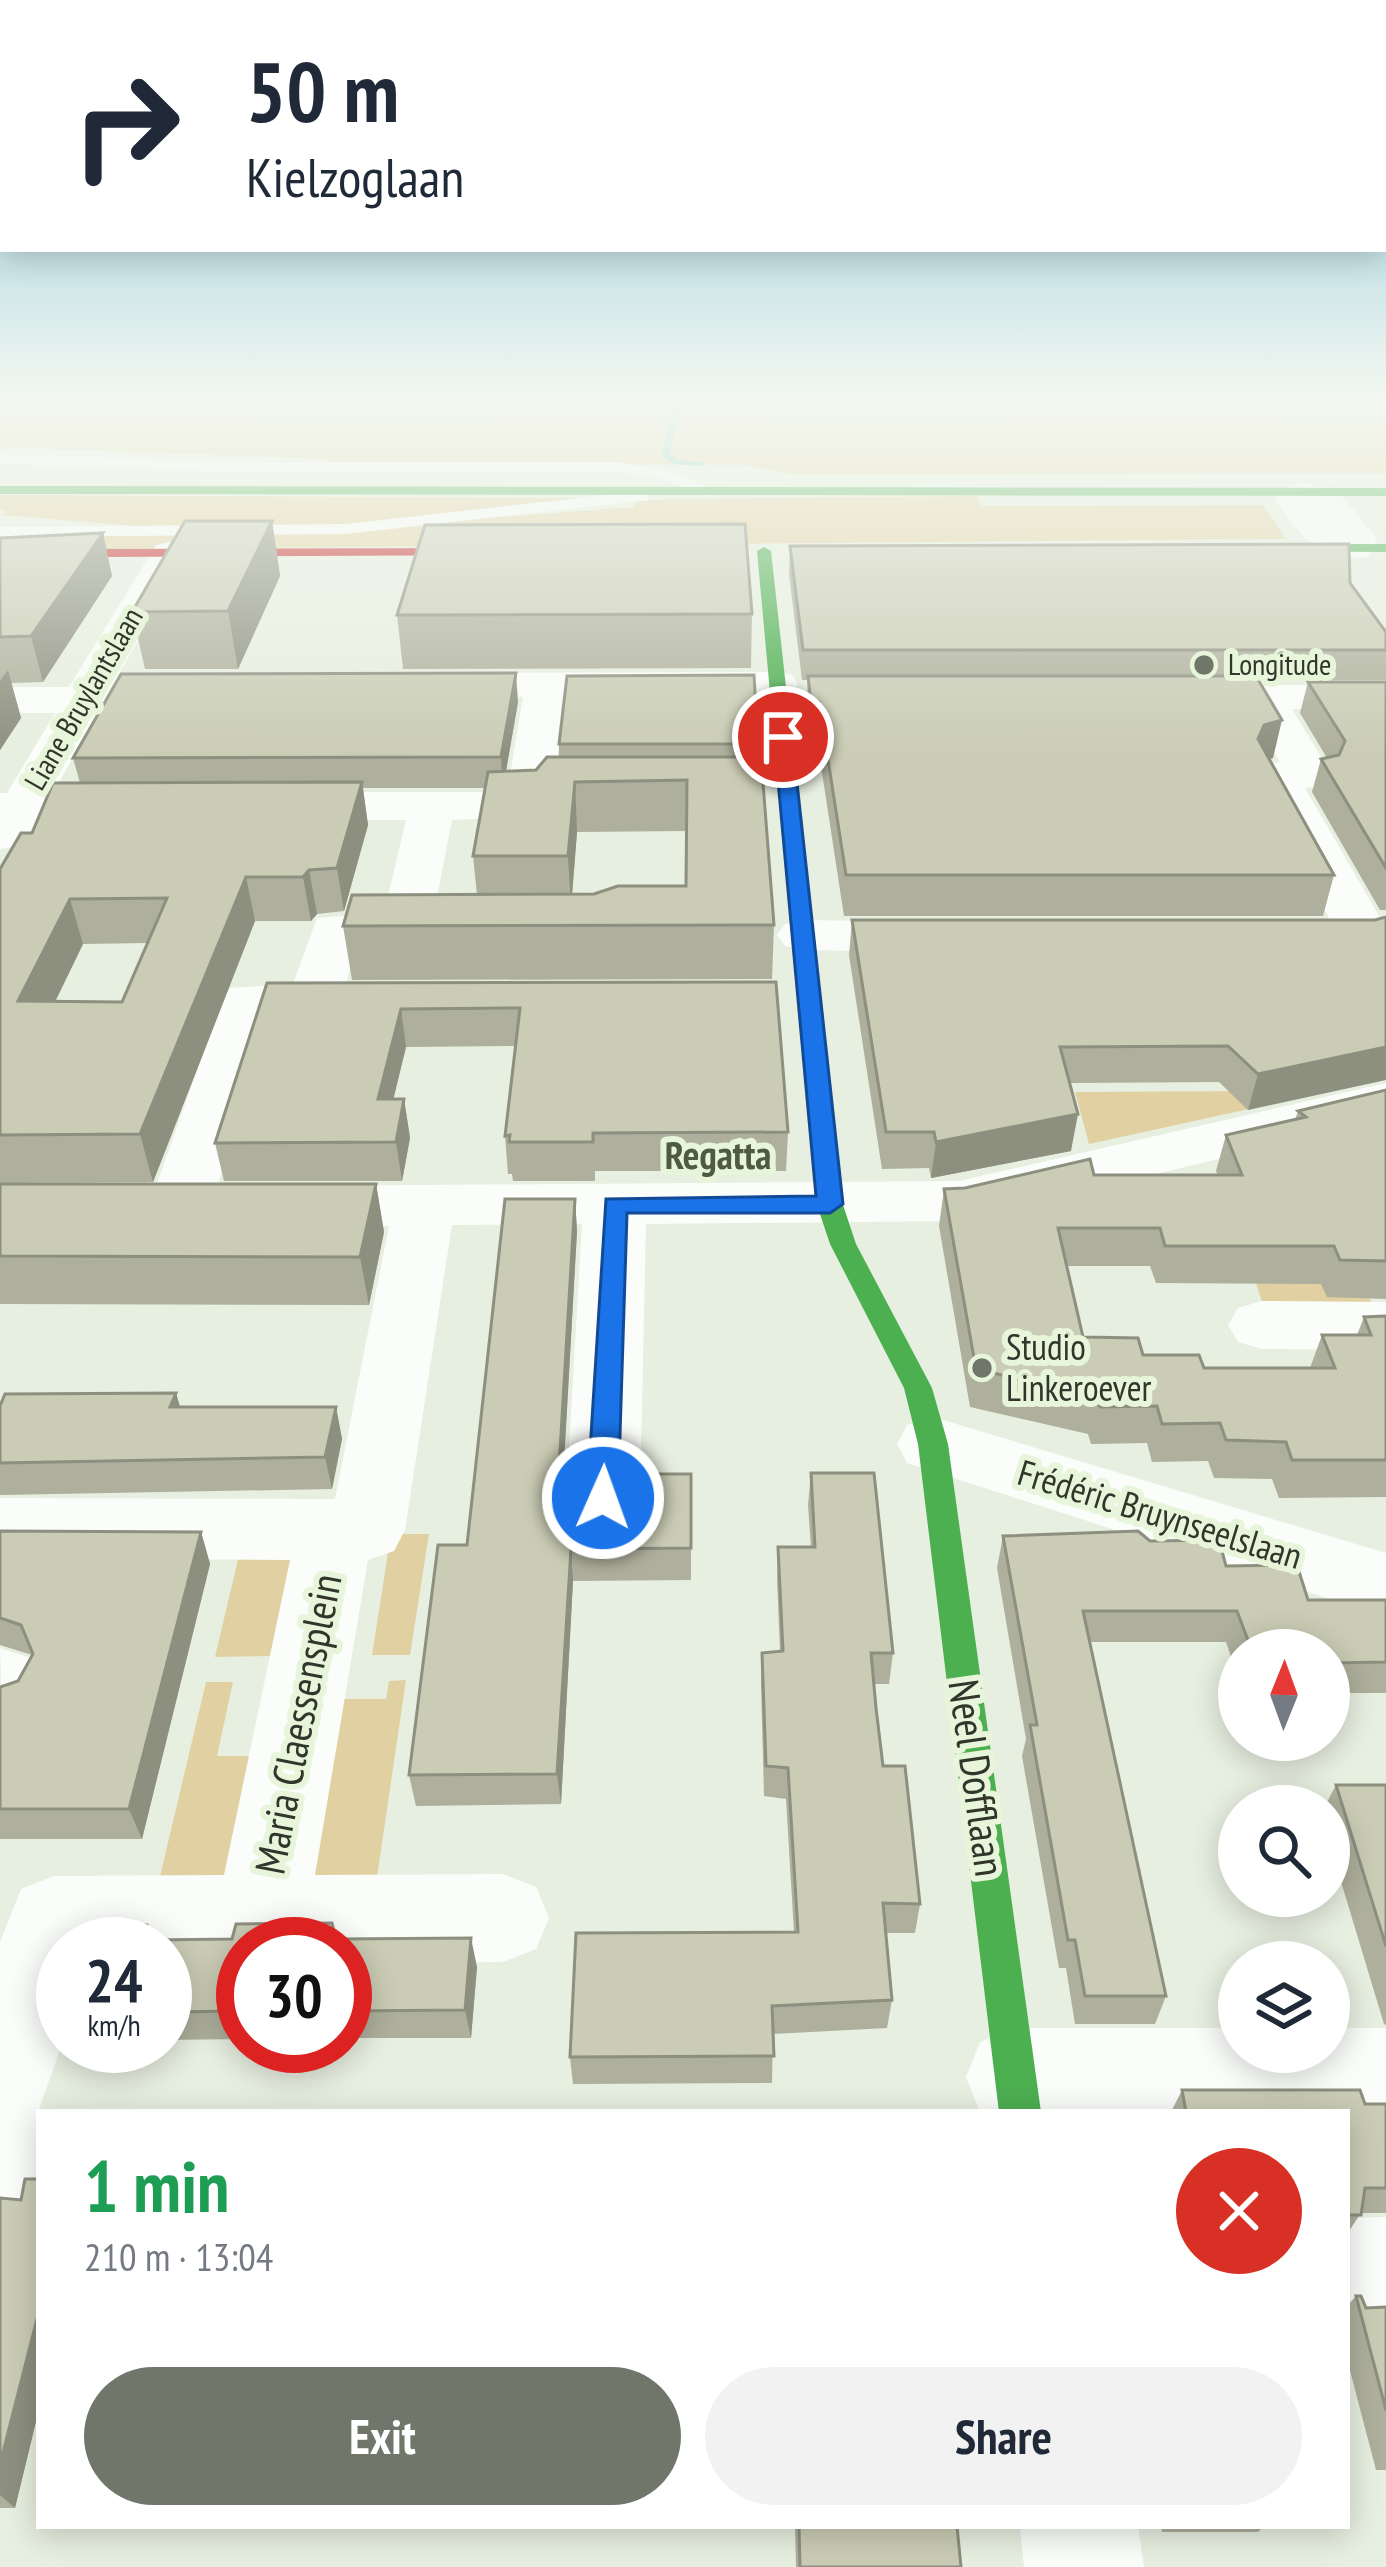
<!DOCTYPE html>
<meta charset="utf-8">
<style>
:root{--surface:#fff;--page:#f2f2f3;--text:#1f2937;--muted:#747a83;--accent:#70776a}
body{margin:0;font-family:"PT Sans Narrow",sans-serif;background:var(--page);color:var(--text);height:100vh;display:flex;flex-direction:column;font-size:45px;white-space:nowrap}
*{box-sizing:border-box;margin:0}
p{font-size:39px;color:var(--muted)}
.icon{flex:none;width:66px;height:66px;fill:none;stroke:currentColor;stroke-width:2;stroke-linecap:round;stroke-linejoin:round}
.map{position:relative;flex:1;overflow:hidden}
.drawer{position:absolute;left:36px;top:2109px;width:1314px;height:420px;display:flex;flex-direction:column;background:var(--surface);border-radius:0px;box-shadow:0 6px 30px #0003}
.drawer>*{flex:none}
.guide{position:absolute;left:0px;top:0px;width:1386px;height:252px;box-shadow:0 6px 30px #0003;background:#fff;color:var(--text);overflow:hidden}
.needle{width:78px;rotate:1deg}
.tools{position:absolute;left:1218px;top:1629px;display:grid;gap:24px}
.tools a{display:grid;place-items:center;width:132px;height:132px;border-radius:50%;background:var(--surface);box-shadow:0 6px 30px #0003;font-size:60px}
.speed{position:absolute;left:36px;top:1917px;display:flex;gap:24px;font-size:60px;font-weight:700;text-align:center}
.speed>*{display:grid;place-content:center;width:156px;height:156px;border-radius:50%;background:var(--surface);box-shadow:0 6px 30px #0003;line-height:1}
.speed small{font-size:30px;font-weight:400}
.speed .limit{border:18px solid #d22;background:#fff;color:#111}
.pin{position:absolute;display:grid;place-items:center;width:102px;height:102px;color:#fff;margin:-51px;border:6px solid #fff;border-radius:50%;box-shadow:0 3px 12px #0007}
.me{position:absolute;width:132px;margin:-66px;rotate:2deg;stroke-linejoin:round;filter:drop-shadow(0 0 9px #0008)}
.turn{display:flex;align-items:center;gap:42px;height:252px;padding:0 48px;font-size:54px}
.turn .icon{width:156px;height:156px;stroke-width:2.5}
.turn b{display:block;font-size:84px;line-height:102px}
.round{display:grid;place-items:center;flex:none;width:126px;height:126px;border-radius:63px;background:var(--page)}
.overview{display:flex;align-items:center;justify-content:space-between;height:204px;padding:0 48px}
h1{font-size:72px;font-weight:700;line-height:90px;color:#1e9e55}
.button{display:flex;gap:24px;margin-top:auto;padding:24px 48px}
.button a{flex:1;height:138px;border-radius:72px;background:var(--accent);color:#fff;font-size:48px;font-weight:700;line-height:138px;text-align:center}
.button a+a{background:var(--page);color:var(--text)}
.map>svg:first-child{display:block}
.green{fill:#e1d0a2}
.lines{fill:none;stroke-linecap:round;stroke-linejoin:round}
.stream{fill:#7ad0bb;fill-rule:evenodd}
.lane{fill:#fbfdfa;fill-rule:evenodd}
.street{fill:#fbfdfa;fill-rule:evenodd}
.fast{fill:#4caf50;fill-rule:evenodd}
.jam{fill:#c62828;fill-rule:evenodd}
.wall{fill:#aeaf9c;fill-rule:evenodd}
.shaded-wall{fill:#8d8f7f}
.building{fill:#caccb5;stroke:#8d8f7f;stroke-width:3;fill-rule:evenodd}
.route{fill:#1a73e8;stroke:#114b97;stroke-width:3}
.poi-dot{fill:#70776a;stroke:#e7f5da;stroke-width:4.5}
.labels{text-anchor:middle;stroke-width:12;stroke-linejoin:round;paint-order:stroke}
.far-poi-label{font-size:30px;fill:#30362b;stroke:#e7f5da;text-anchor:start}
.far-street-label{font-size:30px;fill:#30362b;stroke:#e7f5da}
.poi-label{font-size:36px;fill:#30362b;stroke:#e7f5da;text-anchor:start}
.street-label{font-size:36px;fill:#30362b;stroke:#e7f5da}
.neighbourhood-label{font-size:39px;font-weight:bold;fill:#4e5a43;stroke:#e7f5da}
.near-street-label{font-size:42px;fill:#30362b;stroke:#e7f5da}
</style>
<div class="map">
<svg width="1386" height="2567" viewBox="0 0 1386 2567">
<rect width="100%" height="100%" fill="#e7efe0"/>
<g class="green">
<path d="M0,398H1386V473L793,474L745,465L327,463V459L0,447Z"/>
<path d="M0,495L581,498L376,524L148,527L2,515L6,511L0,509Z"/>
<path d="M977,496L982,506L1263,505L1286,539L0,550V536L261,535L633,507L634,502L667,499Z"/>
<path d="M1252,1091L1258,1107L1089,1144L1075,1092Z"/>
<path d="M1255,1280H1362L1377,1317H1267Z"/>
<path d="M244,1534H298L272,1656L215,1657Z"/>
<path d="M391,1534H429L410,1655H372Z"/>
<path d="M406,1680L376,1884H308L340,1699H386L389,1681Z"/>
<path d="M206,1682H233L217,1756H251L224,1885H158Z"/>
</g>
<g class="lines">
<path class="stream" d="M661,398H669L681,413L669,453L678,460L702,462V466L673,464L661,454L673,413Z"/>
<g class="lane">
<path d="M0,454L237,462H617L665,470L718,492L710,497L656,477L617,472H237L0,464Z"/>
<path d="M642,491L648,492V500L346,534L0,537V527L346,524Z"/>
</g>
<g class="street">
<path d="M1303,482L1340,493L1377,539L1369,556C1323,567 1298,533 1275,500L1291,485Z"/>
<path d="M169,542L182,545L187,553L119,674L221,677L227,686L221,695L206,698H106L53,793L150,797L157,807L150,817L37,821L22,846L0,849V793H7L55,713H0V687H69L151,553L156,545Z"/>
<path d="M777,672L792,675L798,684L792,693L564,697L554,789L539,816L452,820L434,913L450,917L458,928L450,939L357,944L346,984L371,988L379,1000L371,1012L352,1016H271L211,1206L202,1220L180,1226L158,1220L149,1206L222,1000L230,988L293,984L317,918L384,913L406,820H274L258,816L251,806L258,796L274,792H507L523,697L414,694L408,685L414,676L429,673Z"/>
<path d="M1178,685H1386V709H1292L1332,775L1326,785L1305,788L1386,928L1382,946L1364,950L1346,946L1338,935L1253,775L1259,765L1280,762L1250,709L1163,706L1157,697L1163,688Z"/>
<path d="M803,920L940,922L958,926L966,937L958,948L940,952L803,950L785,946L777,935L785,924Z"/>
<path d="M1386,1083V1119L959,1221L646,1224L640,1498L629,1519L603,1527L577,1519L566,1498L582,1224L452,1225L405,1530L394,1551L368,1560L315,1875L503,1874L536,1887L549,1918L536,1949L503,1962L345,1963V1944H243V1963L165,1964V1944H63V2041L36,2118L39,2220H0V1942L21,1889L54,1876L224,1875L290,1560L0,1558V1498L335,1499L389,1226H291L269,1220L260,1206L269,1192L291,1186L959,1181Z"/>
<path d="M1262,1301L1386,1302V1350L1262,1349L1238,1342L1228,1325L1238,1308Z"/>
<path d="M933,1417L1386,1553V1617L907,1463L897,1444L907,1425Z"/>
<path d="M0,1648L31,1658L43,1683L31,1708L2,1718Z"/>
<path d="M1015,2028H1239V2052H1329V2028H1386V2126H1347V2112H980L966,2077L980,2042Z"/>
<path d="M1386,2217V2325L1347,2326V2218Z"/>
<path d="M1020,2526H1138L1144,2567H1024Z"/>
</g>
<g class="fast">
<path d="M0,486L1386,488V496L0,494Z"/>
<path d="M1257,544H1386V552L1252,551L1250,548Z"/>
<path d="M764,547L771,551L843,1205L856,1244L932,1388L948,1444L1041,2112H999L918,1444L904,1388L830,1244L817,1205L757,551Z"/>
</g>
<path class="jam" d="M506,548L513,552L511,555L97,557L0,565V557L97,549Z"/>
</g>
<g class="wall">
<path d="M272,521L280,576L238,669H145L132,612Z"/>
<path d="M103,533L112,576L43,682L11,683L21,718L0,750V538Z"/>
<path d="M790,546L1350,583L1386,632V680H1258L1273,758L1270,759L1334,875L1323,916H844L817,740L809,741L806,713L808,680H802L789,574Z"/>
<path d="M752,614L751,668L403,669L397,615Z"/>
<path d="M1308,682H1386V910H1380L1312,792L1321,759L1327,758L1300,713Z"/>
<path d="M518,702L506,771L536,770L559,757V744H758L757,757L774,925L772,979L352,980L343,926L477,895L473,856L485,788H363L368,825L344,911L317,914L311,921H255L153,1182L0,1183V869L80,783L73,758ZM687,831L686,886L594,894L572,895L577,832ZM147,943L122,1002H55L83,944Z"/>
<path d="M852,920H1375L1248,1110L1219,1082L1070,1083L1071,1151L931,1178L929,1168L882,1169L849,955Z"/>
<path d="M776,982L788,1132L786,1171H595V1181H513L512,1174H508L505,1136L516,1046L406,1047L393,1099H404L410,1138L402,1181H224L215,1143L267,983Z"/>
<path d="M1386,1090V1299L1327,1297L1321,1284L1156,1283L1150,1266H1066L1083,1337L1143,1355L1204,1368H1310L1322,1335H1357L1364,1317L1386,1316V1497L1279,1498L1272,1479L1214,1478L1208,1461L1152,1462L1147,1443L1091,1444L1088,1434L970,1407L939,1226L944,1189L1094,1175H1218L1216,1171L1226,1135L1295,1120L1298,1111Z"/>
<path d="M0,1184H376L384,1232L369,1305L0,1304Z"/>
<path d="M575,1199L577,1231L563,1475L573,1491L600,1499L691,1474V1580L573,1581L561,1804L416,1806L409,1775L467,1545Z"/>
<path d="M176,1393L180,1407H336L342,1439L332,1489L0,1495V1406Z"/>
<path d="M811,1473L893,1653L889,1684H874L883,1766L920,1904L915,1933H886L892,2000L887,2028L773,2034L772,2083L573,2084L570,2057L794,1932L786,1799L764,1796L761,1684L762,1653L780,1651L777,1579L778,1547H811L808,1505Z"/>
<path d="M0,1531L201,1532L210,1564L142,1839H0V1687L18,1681L32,1655L0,1645Z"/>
<path d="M1003,1536L1150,1541L1226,1566L1308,1600H1386V1693H1329V1650H1239V1674H1237L1226,1642H1090L1166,1996L1155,2024H1075L1066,1968H1059L1022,1756L1026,1739L997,1568Z"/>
<path d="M1336,1785H1386V2025L1384,2024L1329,1842V1806H1325Z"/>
<path d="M147,1925L154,1940L336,1939L477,1967L471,2038H345V1944H243V2039L165,2040V1944H123Z"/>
<path d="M1182,2090L1386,2104V2213H1361L1347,2234V2112H1171Z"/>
<path d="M39,2179V2409L15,2508H0V2198L21,2200Z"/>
<path d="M1356,2296L1366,2308L1386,2307V2470H1376L1347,2359V2306Z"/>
<path d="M795,2526H957L961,2567H796Z"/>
<path d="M1161,2526H1264L1258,2532H1162Z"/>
</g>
<g class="shaded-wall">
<path d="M272,521L280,576L238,669L228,611Z"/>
<path d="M103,533L112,576L43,682L31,636Z"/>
<path d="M8,670L21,718L0,750V681Z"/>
<path d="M516,673L518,702L503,788L501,757Z"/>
<path d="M819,702L817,740L809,741L811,703Z"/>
<path d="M1282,720L1273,758L1255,763L1258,739L1264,725Z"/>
<path d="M362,782L368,825L344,911L337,868Z"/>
<path d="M575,782L577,832L571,908L568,856Z"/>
<path d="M309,870L317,914L311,921L303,877Z"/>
<path d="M246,877L255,921L153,1182L140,1134Z"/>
<path d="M70,899L83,944L33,1047L18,1001Z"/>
<path d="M401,1009L406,1047L384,1138L378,1099Z"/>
<path d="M1386,1047V1080L1248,1110L1258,1074Z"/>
<path d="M404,1099L410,1138L402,1181L396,1142Z"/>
<path d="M1078,1114L1071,1151L931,1178L936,1142Z"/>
<path d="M376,1184L384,1232L369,1305L360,1257Z"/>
<path d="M575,1199L577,1231L562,1500L559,1468Z"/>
<path d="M176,1393L185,1425L170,1407Z"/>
<path d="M336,1407L342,1439L332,1489L325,1457Z"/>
<path d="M201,1532L210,1564L142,1839L129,1809Z"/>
<path d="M571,1549L573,1581L561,1804L557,1774Z"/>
<path d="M471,1938L477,1967L471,2038L465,2010Z"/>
<path d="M37,2319L39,2322V2409L15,2508L0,2495V2464Z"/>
</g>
<g class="building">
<path d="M185,521H272L228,611L132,612Z"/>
<path d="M745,524L752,614L397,615L425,525Z"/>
<path d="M103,533L31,636L0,637V538Z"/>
<path d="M1349,544L1350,583L1386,632V650H803L790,546Z"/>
<path d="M516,673L501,757L73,758L121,674Z"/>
<path d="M754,675L758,744H559L567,676Z"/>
<path d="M808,676H1256L1282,720L1264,725L1258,739L1334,875H846L819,702L811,703Z"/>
<path d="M1308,682H1386V868L1321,759L1339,755L1345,741Z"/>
<path d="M547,757H761L774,925L343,926L352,895L594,894L618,886H686L687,780L575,782L568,856H473L488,772L536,770Z"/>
<path d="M362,782L337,868L309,870L303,877H246L140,1134L0,1135V869L21,833H32L53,783ZM167,898L122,1002L18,1001L70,899Z"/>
<path d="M1386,917V1047L1258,1074L1228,1046L1060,1047L1078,1114L936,1142L934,1132H886L852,920H1375Z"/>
<path d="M776,982L788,1132L593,1133V1142H509L510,1135L505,1136L520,1008L401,1009L378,1099H404L396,1142L215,1143L267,983Z"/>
<path d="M1386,1090V1261L1340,1260L1334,1246H1165L1160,1228H1058L1083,1337L1138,1338L1143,1355H1199L1204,1368H1335L1322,1335H1371L1364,1317L1386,1316V1460H1292L1286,1442L1226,1440L1220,1423L1162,1424L1157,1406L1100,1407L1096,1397L976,1369L944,1189L965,1188L1090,1159L1094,1175H1242L1226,1135L1306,1117L1298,1111Z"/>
<path d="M0,1184H376L360,1257L0,1256Z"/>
<path d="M505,1199H575L559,1468L573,1491L600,1499L629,1491L640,1474H691V1548L571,1549L557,1774L409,1775L438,1545H467Z"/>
<path d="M176,1393L170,1407H336L325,1457L0,1463V1406L5,1394Z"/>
<path d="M811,1473H874L893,1653H871L876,1708L883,1766H905L920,1904L883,1903L892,2000L772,2006L774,2056L570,2057L576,1933L798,1932L788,1768L766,1766L762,1653L783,1651L778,1547H815Z"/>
<path d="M0,1531L201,1532L129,1809H0V1687L18,1681L33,1654L21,1625L0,1618Z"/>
<path d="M1138,1531L1150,1541L1219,1540L1226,1566L1297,1565L1308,1600H1386V1662L1329,1663V1650H1324L1320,1643H1249L1237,1611H1083L1166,1996H1085L1075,1940H1068L1030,1725H1037L1003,1536Z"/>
<path d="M1336,1785H1386V1946Z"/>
<path d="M332,1923L336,1939L471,1938L465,2010L345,2011V1944H243V2011L165,2012V1944H123L128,1925H147L152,1940L232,1939L236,1924Z"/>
<path d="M1182,2090H1360L1365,2104H1386V2188H1365L1361,2215H1347V2112H1186Z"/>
<path d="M25,2179H39V2319H37L0,2464V2198L21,2200Z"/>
<path d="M1356,2296H1361L1366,2308L1386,2307V2410Z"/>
<path d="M799,2526H957L961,2567H800Z"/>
</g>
<linearGradient id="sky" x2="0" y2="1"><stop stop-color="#7cbfd6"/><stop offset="0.53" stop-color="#f4f8f1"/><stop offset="1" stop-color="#f4f8f1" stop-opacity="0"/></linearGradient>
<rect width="1386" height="757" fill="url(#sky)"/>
<path class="route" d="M783,732L792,737L843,1204L830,1213H627L618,1498L614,1506H592L587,1498L606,1199L816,1196L774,737Z"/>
<g class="poi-dot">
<circle cx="1204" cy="665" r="12"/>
<circle cx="982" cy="1368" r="12"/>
</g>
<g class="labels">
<g class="far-poi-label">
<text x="1228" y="675">Longitude</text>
</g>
<g class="far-street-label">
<text transform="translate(84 699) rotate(-60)" y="10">Liane Bruylantslaan</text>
</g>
<g class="poi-label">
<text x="1006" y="1360">Studio<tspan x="1006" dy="41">Linkeroever</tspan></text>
</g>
<g class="street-label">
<text transform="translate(1160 1514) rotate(17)" y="13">Frédéric Bruynseelslaan</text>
</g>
<g class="neighbourhood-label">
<text x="718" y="1169">Regatta</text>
</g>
<g class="near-street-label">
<text transform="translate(298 1724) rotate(-79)" y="15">Maria Claessensplein</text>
<text transform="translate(977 1778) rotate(82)" y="15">Neel Dofflaan</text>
</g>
</g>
</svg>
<div class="tools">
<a><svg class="needle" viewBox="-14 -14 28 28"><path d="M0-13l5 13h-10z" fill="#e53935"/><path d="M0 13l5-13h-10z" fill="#747a83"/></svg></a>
<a><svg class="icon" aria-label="search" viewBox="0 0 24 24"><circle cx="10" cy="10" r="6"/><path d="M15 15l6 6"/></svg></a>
<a><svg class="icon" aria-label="layers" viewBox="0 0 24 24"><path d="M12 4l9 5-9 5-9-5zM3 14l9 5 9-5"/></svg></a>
</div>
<div class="speed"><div>24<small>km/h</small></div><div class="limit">30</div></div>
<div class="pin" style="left:783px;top:737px;background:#d93025"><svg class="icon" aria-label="arrive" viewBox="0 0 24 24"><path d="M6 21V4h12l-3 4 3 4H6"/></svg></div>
<svg class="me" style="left:603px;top:1498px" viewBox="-20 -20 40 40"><circle r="17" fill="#1a73e8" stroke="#fff" stroke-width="3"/><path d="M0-11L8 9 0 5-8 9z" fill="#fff"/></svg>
<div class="guide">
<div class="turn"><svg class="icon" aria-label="right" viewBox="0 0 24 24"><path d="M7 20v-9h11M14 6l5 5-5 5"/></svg><div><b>50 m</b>Kielzoglaan</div></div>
</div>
<section class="drawer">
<div class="overview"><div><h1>1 min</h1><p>210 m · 13:04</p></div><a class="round" style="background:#d93025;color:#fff"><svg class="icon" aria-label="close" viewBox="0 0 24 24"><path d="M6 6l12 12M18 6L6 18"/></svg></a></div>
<div class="button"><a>Exit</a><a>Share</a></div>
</section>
</div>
